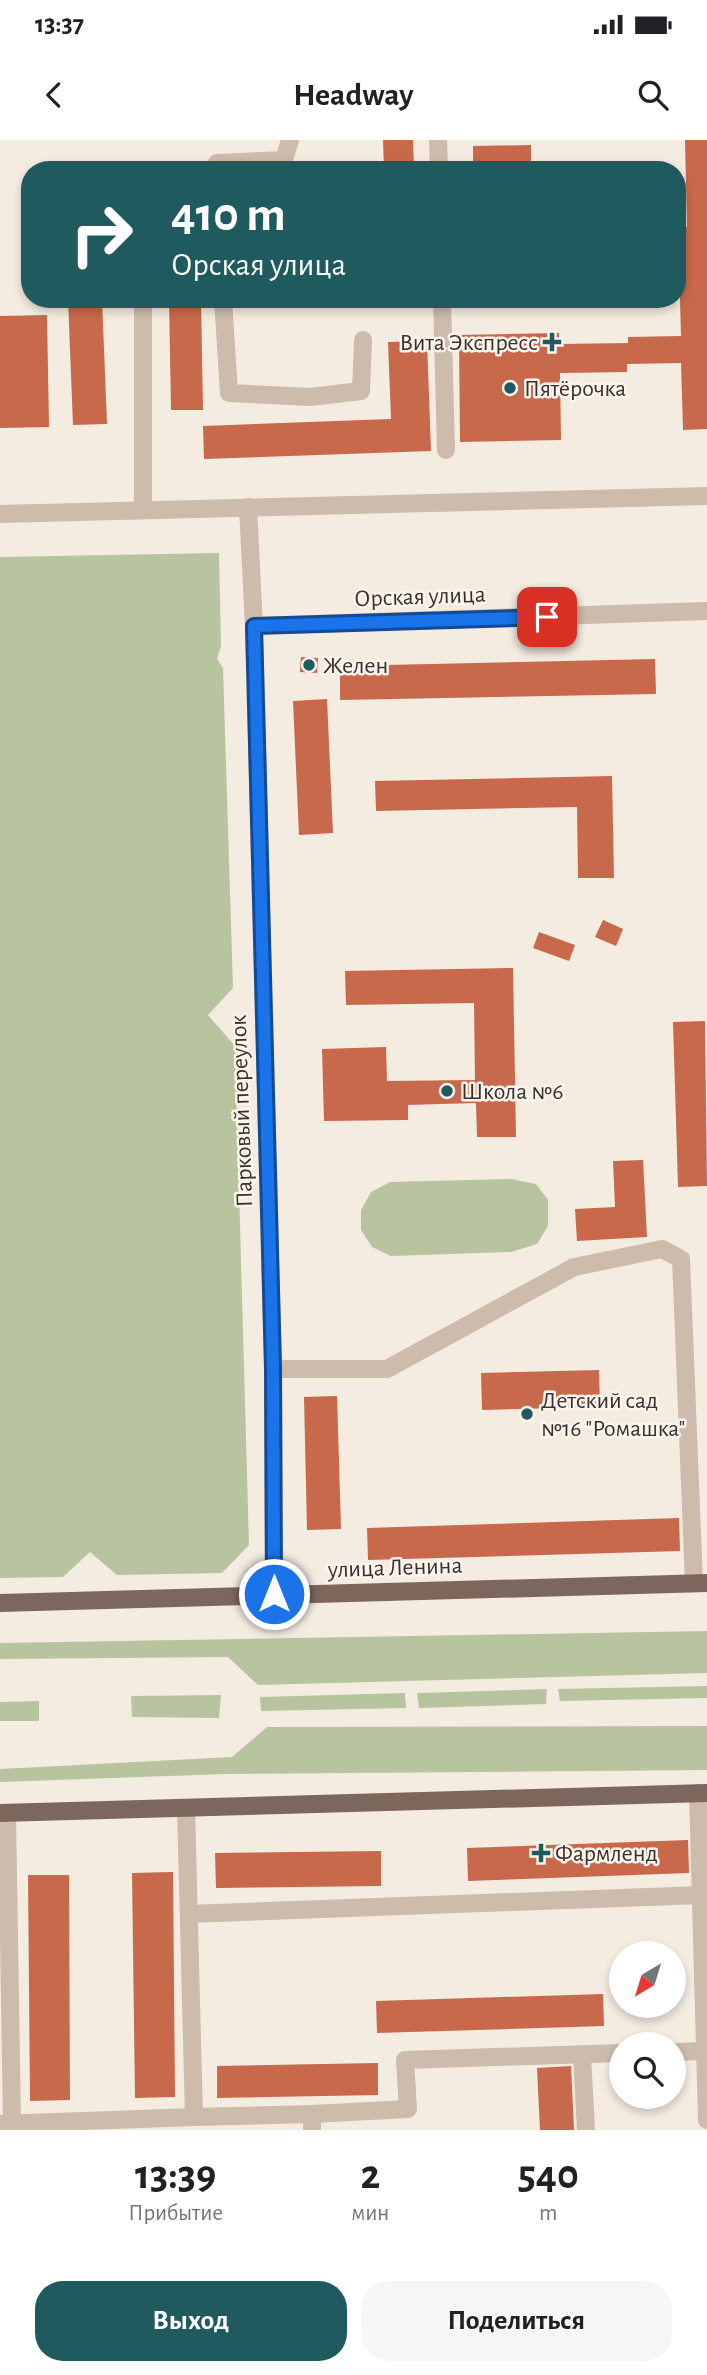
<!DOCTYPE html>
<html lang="ru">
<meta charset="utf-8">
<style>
:root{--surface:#fff;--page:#f6f6f6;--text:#202124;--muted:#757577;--accent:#1f5a5e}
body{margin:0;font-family:"Alegreya Sans",sans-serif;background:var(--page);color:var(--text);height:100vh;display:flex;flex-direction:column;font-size:26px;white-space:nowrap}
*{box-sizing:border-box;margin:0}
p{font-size:23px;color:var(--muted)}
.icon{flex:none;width:38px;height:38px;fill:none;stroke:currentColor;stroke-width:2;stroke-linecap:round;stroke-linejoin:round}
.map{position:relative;height:1990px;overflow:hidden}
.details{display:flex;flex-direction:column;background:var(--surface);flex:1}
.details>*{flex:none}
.guide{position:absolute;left:21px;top:21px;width:665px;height:147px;border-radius:28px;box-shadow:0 4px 10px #0003;background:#1f5a5e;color:#fff;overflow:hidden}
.needle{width:46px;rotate:218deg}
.fabs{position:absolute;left:609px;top:1801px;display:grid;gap:14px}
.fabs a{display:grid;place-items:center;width:77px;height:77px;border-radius:50%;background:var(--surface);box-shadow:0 4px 10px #0003;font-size:35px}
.pin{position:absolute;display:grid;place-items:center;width:60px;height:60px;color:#fff;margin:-30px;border-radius:14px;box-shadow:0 4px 10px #0006}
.me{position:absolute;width:77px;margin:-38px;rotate:0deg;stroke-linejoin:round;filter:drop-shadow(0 0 5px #0008)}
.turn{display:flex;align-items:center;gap:24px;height:147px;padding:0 35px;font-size:32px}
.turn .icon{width:91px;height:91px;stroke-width:2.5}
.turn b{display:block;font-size:49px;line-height:60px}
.eta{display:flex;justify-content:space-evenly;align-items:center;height:119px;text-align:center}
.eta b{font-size:42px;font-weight:600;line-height:49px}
.button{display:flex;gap:14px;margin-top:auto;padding:14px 35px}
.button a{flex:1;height:80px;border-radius:28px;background:var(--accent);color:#fff;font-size:28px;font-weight:600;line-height:80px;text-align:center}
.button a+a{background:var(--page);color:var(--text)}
.status{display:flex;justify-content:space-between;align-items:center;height:49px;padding:0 35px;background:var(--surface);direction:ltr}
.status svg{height:19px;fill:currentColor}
header{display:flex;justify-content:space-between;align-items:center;height:91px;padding:0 35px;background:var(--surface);font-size:32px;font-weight:600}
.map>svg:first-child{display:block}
.green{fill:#b8c4a0}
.building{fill:#c8694b}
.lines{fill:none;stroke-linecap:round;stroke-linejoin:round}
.minor{stroke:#cdbbac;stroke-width:18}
.major{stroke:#7d675c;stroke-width:18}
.route-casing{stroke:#114b97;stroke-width:18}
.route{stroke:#1a73e8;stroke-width:12}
.poi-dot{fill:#1f5a5e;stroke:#fbf5ee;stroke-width:2.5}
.labels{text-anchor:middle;stroke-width:5;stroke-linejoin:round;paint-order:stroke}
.poi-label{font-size:24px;fill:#3b302b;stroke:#fbf5ee;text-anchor:start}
.street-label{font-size:24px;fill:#3b302b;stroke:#fbf5ee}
</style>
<div class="status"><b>13:37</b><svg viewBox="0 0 49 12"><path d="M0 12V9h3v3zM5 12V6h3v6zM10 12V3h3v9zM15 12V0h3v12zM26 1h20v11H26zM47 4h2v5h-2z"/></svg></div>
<header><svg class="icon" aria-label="back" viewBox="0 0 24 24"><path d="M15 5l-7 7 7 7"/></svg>Headway<svg class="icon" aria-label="search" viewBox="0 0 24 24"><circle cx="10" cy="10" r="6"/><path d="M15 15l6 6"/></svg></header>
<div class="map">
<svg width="707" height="1990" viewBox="0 0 707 1990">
<rect width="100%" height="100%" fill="#f4ebe1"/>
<g class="green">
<path d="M219,413L221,506L217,519L223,528L233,848L208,875L235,906L249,1405L222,1433L117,1435L90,1412L63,1437L0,1438V417Z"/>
<path d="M511,1039L536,1044L548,1060V1086L537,1104L511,1112L391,1116L372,1107L361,1090V1070L371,1052L390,1042Z"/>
<path d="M707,1491V1533L258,1545L228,1517L0,1519V1503Z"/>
<path d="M707,1546V1558L560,1561L558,1549Z"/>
<path d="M547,1549L546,1564L419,1568L417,1553Z"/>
<path d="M405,1553L406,1568L261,1571L260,1557Z"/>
<path d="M221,1555L219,1578L132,1577L131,1556Z"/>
<path d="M39,1561V1581H0V1562Z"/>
<path d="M707,1586V1630L225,1634L0,1642V1629L232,1617L267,1587Z"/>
</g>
<g class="building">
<path d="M383,0H413L414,30H384Z"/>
<path d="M685,0H707V289L683,290L681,223L627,224V232L560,233L561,300L460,302L459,195L559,193V204L628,203V197L681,196L678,87H687Z"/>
<path d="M531,5V30H473V6Z"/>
<path d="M68,159H102L107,284L73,285Z"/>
<path d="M169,159H201L203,270H171Z"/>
<path d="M47,175L49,287L0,288V176Z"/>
<path d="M427,201L431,311L204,319L203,286L391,279L388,202Z"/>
<path d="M301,517L318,518L317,533L300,532Z"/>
<path d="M655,519L656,554L340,560V526Z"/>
<path d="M327,559L333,693L299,695L293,561Z"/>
<path d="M612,636L614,738H578L577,667L376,671L375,641Z"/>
<path d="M603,780L623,789L616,806L595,797Z"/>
<path d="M539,792L575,805L569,821L533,808Z"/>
<path d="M513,828L516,997H477L476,963L408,965V980L324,981L322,909L386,907L387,941L475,940L474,863L346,865L345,831Z"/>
<path d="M705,881L707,1046L678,1047L673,882Z"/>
<path d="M643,1020L647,1097L577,1101L575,1069L615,1067L613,1021Z"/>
<path d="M599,1230L600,1267L482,1270L481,1233Z"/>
<path d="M337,1256L341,1389L307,1390L304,1257Z"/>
<path d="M679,1378L680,1411L368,1420L367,1388Z"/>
<path d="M688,1700L689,1733L468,1741L467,1708Z"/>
<path d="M381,1711V1746L216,1748L215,1713Z"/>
<path d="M173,1732L175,1957L135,1958L132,1733Z"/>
<path d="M28,1735H69L70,1960L30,1961Z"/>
<path d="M603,1854L604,1886L377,1893L376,1861Z"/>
<path d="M378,1923V1955L217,1958V1926Z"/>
<path d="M571,1926L574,1990H540L537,1928Z"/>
</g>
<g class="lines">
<g class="minor">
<path d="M438,0L439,30"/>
<path d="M216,30L217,23L284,20L290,0"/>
<path d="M223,159L229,253L310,257L361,251L363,200"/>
<path d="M442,159L446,310"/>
<path d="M248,367L254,486L273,1229L274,1454"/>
<path d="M143,370V159"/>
<path d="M0,374L707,356"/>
<path d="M254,486L707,471"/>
<path d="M273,1229H387L574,1127L662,1109L681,1119L694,1443"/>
<path d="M698,1653L707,1980"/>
<path d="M7,1673L12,1983"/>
<path d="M189,1774L701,1755"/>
<path d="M674,1912L705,1911"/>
<path d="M582,1915L586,1990"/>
<path d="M312,1974L408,1969L405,1920L621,1913"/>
<path d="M194,1977L312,1974V1990"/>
<path d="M0,1984L194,1977L186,1668"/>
</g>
<g class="major">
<path d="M0,1463L707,1443"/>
<path d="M0,1673L707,1653"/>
</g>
</g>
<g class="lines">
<g class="route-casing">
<path id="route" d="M274,1454L273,1228L254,486L547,477"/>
</g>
<use href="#route" class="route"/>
</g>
<g class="poi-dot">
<path d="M548.5 191.5h7v7h7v7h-7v7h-7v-7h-7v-7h7z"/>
<circle cx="510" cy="248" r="7"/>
<circle cx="309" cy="525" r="7"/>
<circle cx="447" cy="951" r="7"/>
<circle cx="527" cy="1274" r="7"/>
<path d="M537.5 1702.5h7v7h7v7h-7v7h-7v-7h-7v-7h7z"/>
</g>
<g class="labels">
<g class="poi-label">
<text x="538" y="210" text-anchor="end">Вита Экспресс</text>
<text x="524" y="256">Пятёрочка</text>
<text x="323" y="533">Желен</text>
<text x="461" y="959">Школа №6</text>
<text x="541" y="1268">Детский сад<tspan x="541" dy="28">№16 "Ромашка"</tspan></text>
<text x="555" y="1721">Фармленд</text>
</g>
<g class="street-label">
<text transform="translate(420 456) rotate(-2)" y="8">Орская улица</text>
<text transform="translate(241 971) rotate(-92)" y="8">Парковый переулок</text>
<text transform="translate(395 1427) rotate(-2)" y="8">улица Ленина</text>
</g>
</g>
</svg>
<div class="fabs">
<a><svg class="needle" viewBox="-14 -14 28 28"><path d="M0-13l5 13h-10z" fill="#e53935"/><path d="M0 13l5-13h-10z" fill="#757577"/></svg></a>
<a><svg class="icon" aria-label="search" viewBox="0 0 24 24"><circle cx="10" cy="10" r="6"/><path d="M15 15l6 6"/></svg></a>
</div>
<div class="pin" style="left:547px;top:477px;background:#d93025"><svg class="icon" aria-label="arrive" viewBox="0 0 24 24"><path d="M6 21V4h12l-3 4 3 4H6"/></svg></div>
<svg class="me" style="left:274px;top:1454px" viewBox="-20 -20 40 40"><circle r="17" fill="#1a73e8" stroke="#fff" stroke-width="3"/><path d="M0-11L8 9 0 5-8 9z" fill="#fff"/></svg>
<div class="guide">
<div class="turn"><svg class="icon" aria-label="right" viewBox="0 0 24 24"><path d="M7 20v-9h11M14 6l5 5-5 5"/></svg><div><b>410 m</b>Орская улица</div></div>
</div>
</div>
<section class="details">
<div class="eta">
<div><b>13:39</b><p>Прибытие</p></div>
<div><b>2</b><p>мин</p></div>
<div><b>540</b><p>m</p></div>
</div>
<div class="button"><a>Выход</a><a>Поделиться</a></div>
</section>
